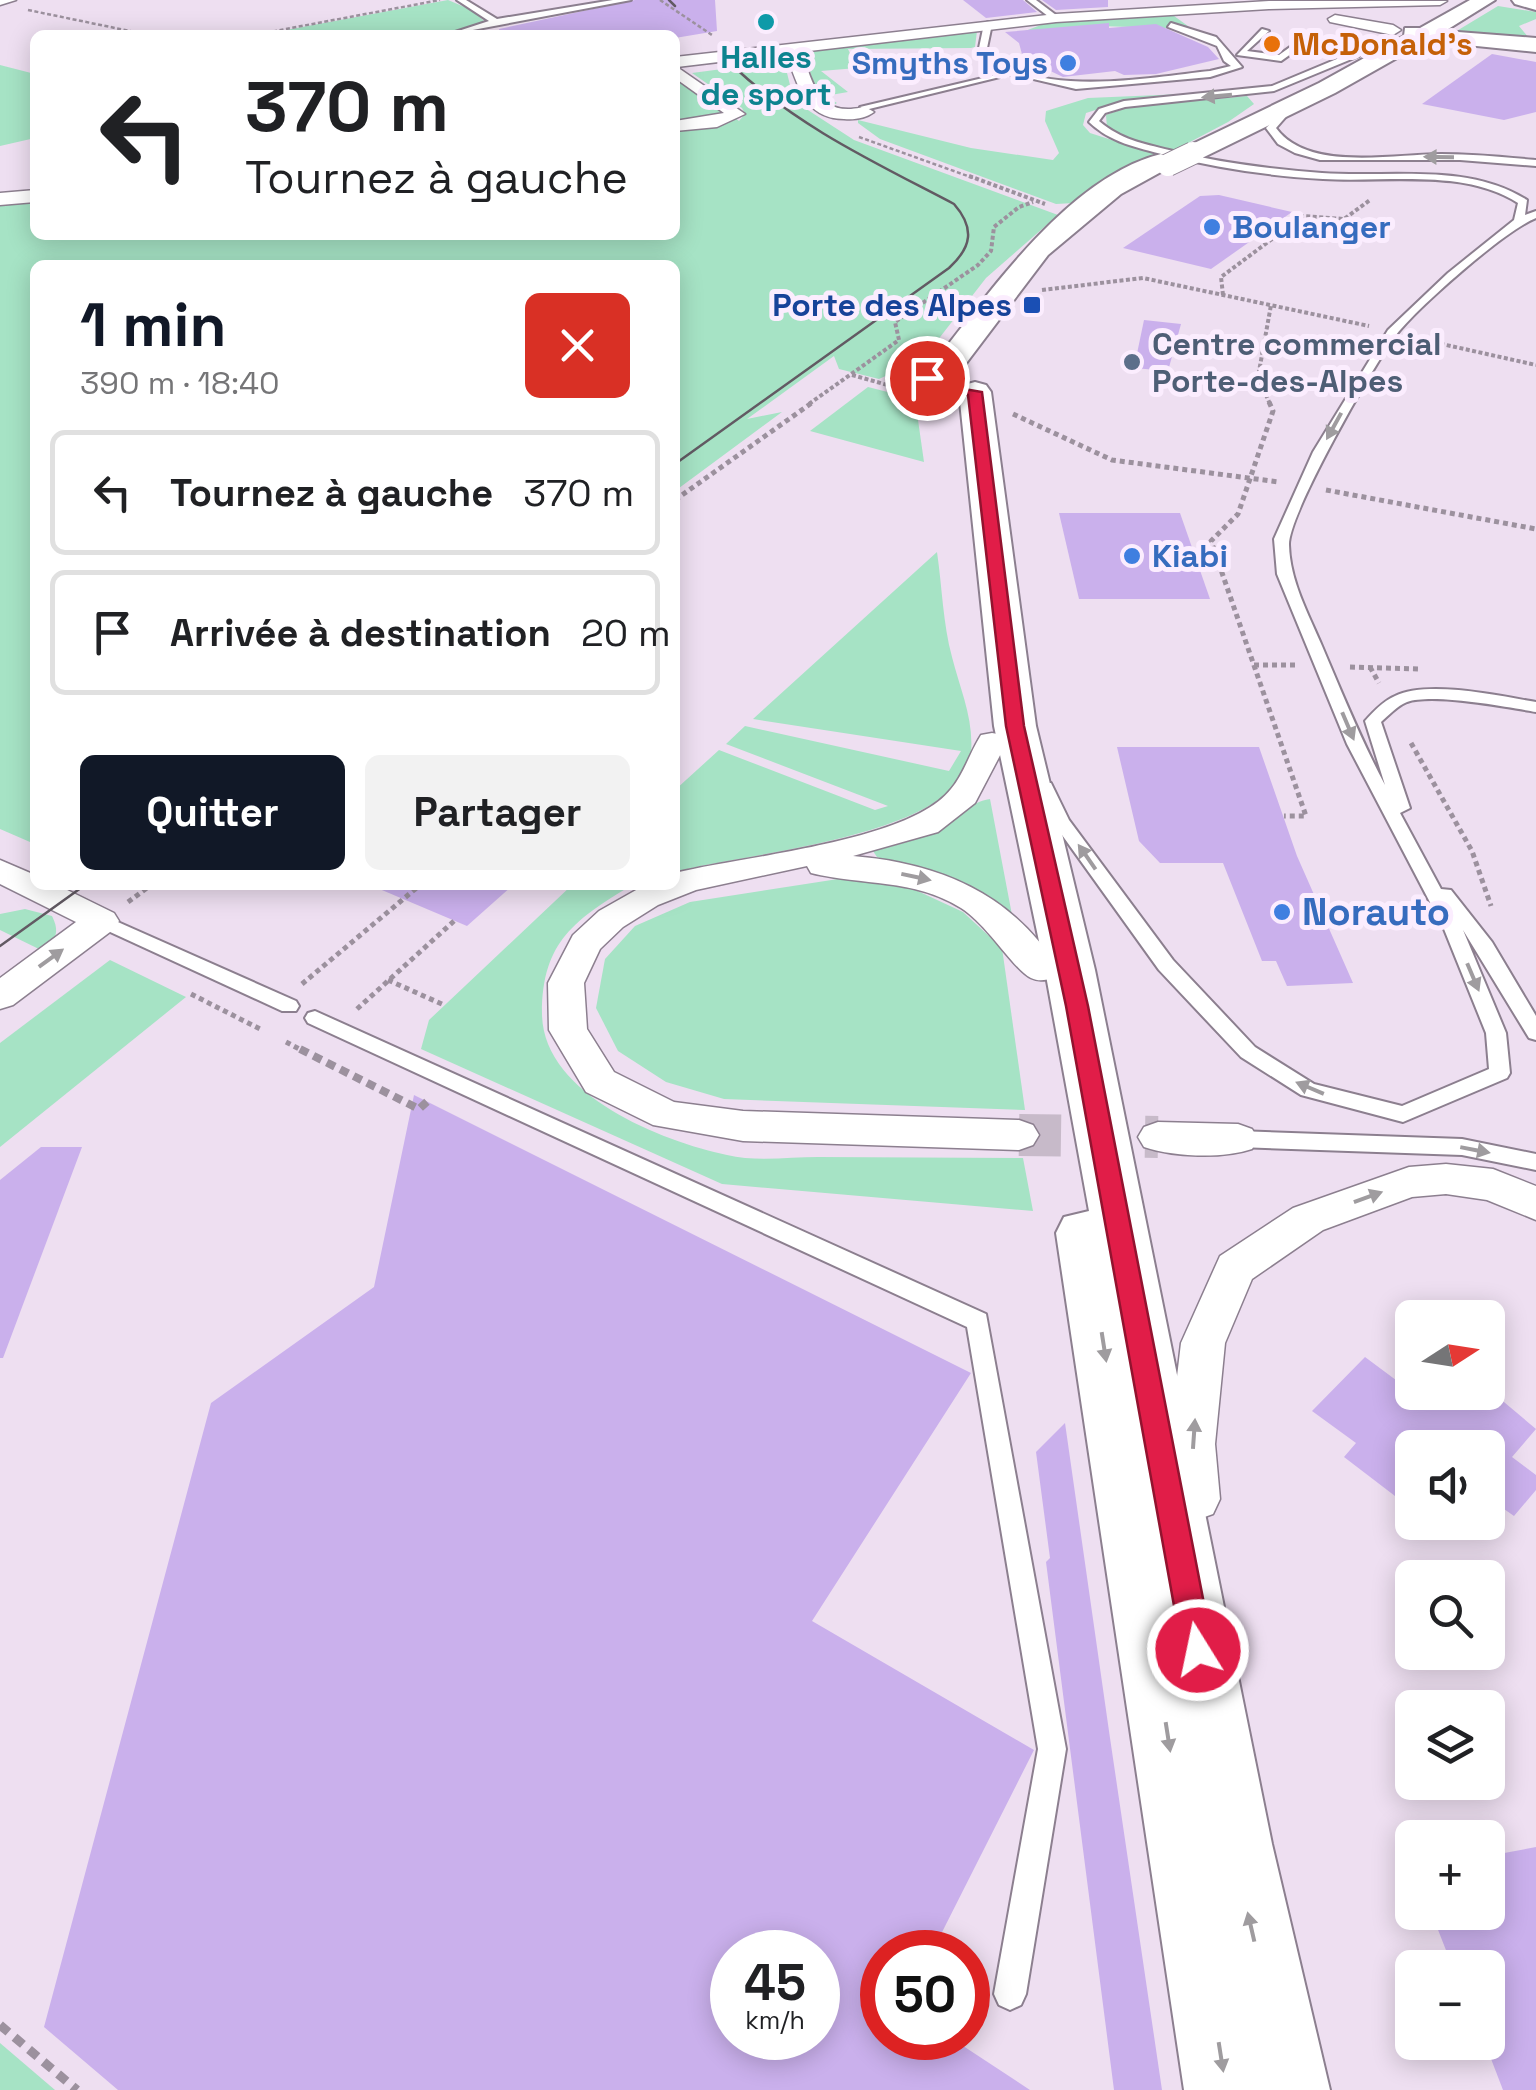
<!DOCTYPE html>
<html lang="fr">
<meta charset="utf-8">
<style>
:root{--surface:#fff;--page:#f2f2f2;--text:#202124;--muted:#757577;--line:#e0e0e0;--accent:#111827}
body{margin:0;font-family:"Space Grotesk",sans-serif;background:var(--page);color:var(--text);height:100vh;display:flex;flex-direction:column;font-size:38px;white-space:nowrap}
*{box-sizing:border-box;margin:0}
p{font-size:32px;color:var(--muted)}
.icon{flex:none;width:55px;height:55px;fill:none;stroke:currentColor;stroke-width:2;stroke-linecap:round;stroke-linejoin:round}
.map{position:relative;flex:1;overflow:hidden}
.drawer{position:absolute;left:30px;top:260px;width:650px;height:630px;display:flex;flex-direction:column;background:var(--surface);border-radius:15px;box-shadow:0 5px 25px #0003}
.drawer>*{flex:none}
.guide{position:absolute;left:30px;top:30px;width:650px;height:210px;border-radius:15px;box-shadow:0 5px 25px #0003;background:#fff;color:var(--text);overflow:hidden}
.needle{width:65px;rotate:78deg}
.tools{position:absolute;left:1395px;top:1300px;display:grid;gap:20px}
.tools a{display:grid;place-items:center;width:110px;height:110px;border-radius:15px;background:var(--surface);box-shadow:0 5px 25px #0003;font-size:50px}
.speed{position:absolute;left:710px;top:1930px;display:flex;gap:20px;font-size:50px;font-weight:700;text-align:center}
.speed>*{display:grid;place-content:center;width:130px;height:130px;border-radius:50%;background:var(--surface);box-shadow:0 5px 25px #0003;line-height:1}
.speed small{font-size:25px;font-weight:400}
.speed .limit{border:15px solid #d22;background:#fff;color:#111}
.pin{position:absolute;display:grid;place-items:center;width:85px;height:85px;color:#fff;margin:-42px;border:5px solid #fff;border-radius:50%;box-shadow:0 2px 10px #0007}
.me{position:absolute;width:110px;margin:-55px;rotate:350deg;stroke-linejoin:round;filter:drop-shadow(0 0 8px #0008)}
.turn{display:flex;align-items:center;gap:35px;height:210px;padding:0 50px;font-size:45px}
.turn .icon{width:130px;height:130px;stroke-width:2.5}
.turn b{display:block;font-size:70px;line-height:85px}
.round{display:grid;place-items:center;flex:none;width:105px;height:105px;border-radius:15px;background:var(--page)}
.summary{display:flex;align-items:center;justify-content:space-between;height:170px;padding:0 50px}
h1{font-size:60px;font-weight:700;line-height:75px;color:var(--accent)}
.cta{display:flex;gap:20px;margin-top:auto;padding:20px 50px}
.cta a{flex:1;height:115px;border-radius:15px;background:var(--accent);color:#fff;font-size:40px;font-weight:700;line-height:115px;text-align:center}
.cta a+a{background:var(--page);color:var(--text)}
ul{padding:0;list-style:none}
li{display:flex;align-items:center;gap:30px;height:125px;margin:0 20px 15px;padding:0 30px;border:5px solid var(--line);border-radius:15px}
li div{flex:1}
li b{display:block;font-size:38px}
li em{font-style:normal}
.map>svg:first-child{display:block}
.green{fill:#a6e3c5}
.building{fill:#cab0ec;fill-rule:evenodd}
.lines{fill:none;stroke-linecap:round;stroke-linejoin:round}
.minor-tunnel{stroke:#c7bac9;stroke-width:42;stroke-dasharray:42 21;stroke-linecap:butt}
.service-casing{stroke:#8c7f8f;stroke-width:4}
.minor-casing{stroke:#8c7f8f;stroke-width:3}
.secondary-casing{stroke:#8c7f8f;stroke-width:4}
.path-far4{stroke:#9c919e;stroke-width:2.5;stroke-dasharray:4 2.5;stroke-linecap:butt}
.path-far3{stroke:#9c919e;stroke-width:4;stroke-dasharray:4 2.5;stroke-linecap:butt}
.path-far2{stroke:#9c919e;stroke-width:5;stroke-dasharray:5 4;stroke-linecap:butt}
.path-far1{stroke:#9c919e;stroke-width:8;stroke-dasharray:9 6;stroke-linecap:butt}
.path{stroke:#9c919e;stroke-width:9;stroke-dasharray:11 8;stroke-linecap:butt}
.service{fill:#fff;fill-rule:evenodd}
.minor{fill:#fff;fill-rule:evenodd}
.secondary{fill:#fff;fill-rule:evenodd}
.tram{stroke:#625a63;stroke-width:2.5}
.secondary-bridge-casing{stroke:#8c7f8f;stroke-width:24;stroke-linecap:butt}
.secondary-bridge{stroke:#fff;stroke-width:22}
.oneway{fill:#9f9c9f}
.route{fill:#e11d48;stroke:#92132f;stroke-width:2.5}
.culture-dot{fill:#0f9aa8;stroke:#fbedfe;stroke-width:4}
.food-dot{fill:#e8710a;stroke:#fbedfe;stroke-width:4}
.shop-dot{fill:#3f7fe0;stroke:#fbedfe;stroke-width:4}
.transit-dot{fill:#1a4fb4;stroke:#fbedfe;stroke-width:4}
.service-dot{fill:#5c6f8a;stroke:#fbedfe;stroke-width:4}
.labels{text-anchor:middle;stroke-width:10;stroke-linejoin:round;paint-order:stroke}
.far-food-label{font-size:32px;font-weight:bold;fill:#c56008;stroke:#fbedfe;text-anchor:start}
.far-culture-label{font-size:32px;font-weight:bold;fill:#0d838f;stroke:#fbedfe}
.far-shop-label{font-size:32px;font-weight:bold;fill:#366cbe;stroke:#fbedfe;text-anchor:start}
.far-transit-label{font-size:32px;font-weight:bold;fill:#164399;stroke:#fbedfe;text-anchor:end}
.far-service-label{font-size:32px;font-weight:bold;fill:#4e5e75;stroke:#fbedfe;text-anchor:start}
.shop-label{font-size:38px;font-weight:bold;fill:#366cbe;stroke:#fbedfe;text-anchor:start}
</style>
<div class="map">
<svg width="1536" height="2090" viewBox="0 0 1536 2090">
<rect width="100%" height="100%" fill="#eedff1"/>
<g class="green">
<path d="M448,0L474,11L485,22L444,35H259Z"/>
<path d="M1498,6L1536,12V19L1519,26L1529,38L1450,35Z"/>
<path d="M1170,13L1192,29L1100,26L1015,35L1046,23Z"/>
<path d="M977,31L975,47L971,48L848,49L857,68L821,71L848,92L825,96L837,103L828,108L816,93L806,58L816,50Z"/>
<path d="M784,61L794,101L854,140L1058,215L986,278L923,359L879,379L839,369L834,356L747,419L782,412L675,491V265H35V839L30,842L0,829V199L35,196V235H675V71L739,121L745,114L742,108L692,73Z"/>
<path d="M0,65L35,74V138L0,146Z"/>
<path d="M1230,92L1121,102L1086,113L1083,125L1090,133L1162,156L1074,203L1056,204L880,139L858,123V120L971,148L1053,160L1059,153L1045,121L1046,111L1088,98Z"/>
<path d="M1247,96L1254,104L1228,122L1173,151L1128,139L1107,128L1106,115L1128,107Z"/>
<path d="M868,387L915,399L924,462L810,431Z"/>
<path d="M937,552C942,586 943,624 952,657C960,689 974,719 971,753C964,838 740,853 675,872V790L719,750L875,810L888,806L726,744L745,726L949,771L961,751L753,719Z"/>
<path d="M990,799L1012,915L953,881L877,857L873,851C897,845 920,839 943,828C961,819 968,802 990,799Z"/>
<path d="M838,879L909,887L963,912L1002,948L1025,1110L724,1099L666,1082L618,1051L596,1008L605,959L635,926L690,902Z"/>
<path d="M572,885H632C576,919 542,941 542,1013C542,1094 661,1141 727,1155C755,1162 790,1157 818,1157C887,1157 955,1158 1023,1158L1033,1211L722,1184L421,1049L429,1020Z"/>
<path d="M25,909L52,916C60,932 56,940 43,951L0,930V914Z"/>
<path d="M110,960L186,997L0,1147V1043Z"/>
<path d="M0,2043L55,2090H0Z"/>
</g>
<g class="building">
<path d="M635,0H715L717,31L675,38V35H500L499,29Z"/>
<path d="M963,0H1023L1037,12L986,18Z"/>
<path d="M1042,0H1108V7L1056,10Z"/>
<path d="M1109,23V28L1156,24L1208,47L1219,59L1156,74L1124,75L1115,71L1063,77L1023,58L1019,43L1005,32Z"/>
<path d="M1492,54L1536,62V112L1504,120L1422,104Z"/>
<path d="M1219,195L1292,212L1211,269L1123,248L1200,196Z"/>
<path d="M1144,320L1181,324L1168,371L1134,368Z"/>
<path d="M1059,513H1180L1210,599H1079Z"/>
<path d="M1117,747H1259L1297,856L1353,983L1287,986L1276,961H1262L1223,863H1160L1139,841Z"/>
<path d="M370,885H513L467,926Z"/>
<path d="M414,1095L971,1373L812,1621L1034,1750L932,1952H882V2038H951L1030,2090H118L44,2027L211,1403L374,1287ZM732,1952H818V2038H732Z"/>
<path d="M41,1147H82L3,1358H0V1180Z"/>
<path d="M1365,1357L1412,1392H1492L1536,1429L1512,1457L1536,1475V1490L1514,1516L1504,1509L1488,1529V1448H1412V1509L1344,1457L1356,1443L1312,1411Z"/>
<path d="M1065,1423L1110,1738L1162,2090H1114L1046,1562L1050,1558L1036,1452Z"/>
<path d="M1536,1847V2090H1503L1488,2051V1968H1453L1431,1912H1488V1856Z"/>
</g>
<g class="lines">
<path class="minor-tunnel" d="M1019,1135L1158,1137"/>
<g class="service-casing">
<g id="service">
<path d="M457,0H466L497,19L613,0H631L446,35L489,21Z"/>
<path d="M1027,0H1036L1060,18L1053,20Z"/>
<path d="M988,22L992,24L987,48C1027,101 1152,77 1210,71L1231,66L1224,61L1217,46L1168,27L1171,23L1216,37L1242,67L1210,77L1076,89L1012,74L865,110L860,107L1004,73L989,62L979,48L984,24Z"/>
<path d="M1262,29L1269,31L1247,51L1279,55L1300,40L1320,42L1305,44L1281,61L1237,55Z"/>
<path d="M1356,51L1359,56L1274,91L1125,107L1105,113L1099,121C1122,140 1141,143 1169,150C1220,163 1271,169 1322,173C1390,178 1467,162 1527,200L1525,215L1536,211V218C1504,231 1418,307 1396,335C1374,364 1288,515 1289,545C1290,581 1308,613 1322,646C1342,693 1361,740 1385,785L1365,721C1373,712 1383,701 1395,696C1428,680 1500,696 1536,702V712C1507,707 1433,693 1407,702C1397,706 1389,715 1381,722L1410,808L1400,813L1441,889L1451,890L1492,942L1536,1016V1040L1529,1038L1463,930L1506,1033L1510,1073L1507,1078L1403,1122L1301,1095L1241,1057L1159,970L1052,821L1037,787L1039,783H1051L1069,820L1173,960L1255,1047L1314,1084L1402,1106L1489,1069L1486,1033L1444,929L1347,744L1277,574L1274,539L1313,452L1388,330L1448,273L1514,220L1518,203C1463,168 1386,183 1323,179C1269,176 1217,168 1165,155C1136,147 1111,143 1089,122L1099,109L1124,101L1272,86Z"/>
<path d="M1293,101L1297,104L1276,128C1308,172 1393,154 1441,154C1473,154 1504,157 1536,160V166L1460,160H1320L1295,153L1278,144L1266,128Z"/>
<path d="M102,915L296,1001L299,1006L296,1011H282L95,925L93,921Z"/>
<path d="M315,1011L986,1314L1066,1749L1026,1994L1021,2005L1010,2010L999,2005L994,1994L1038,1749L967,1327L308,1023L305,1018L308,1013Z"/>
<path d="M1238,1131L1462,1139L1536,1154V1170L1462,1155L1238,1147L1231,1145L1227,1139L1231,1133Z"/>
</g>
</g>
<g class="minor-casing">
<g id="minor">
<path d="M0,0H16L0,5Z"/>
<path d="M1269,1H1447L1440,5L1269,9L1056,22L801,52C812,78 816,111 851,109C861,108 865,106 874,112C866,118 855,120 844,119C804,119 798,84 786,54L677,67L745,114L717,127L675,131V121L724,113L675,78V57L1056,14Z"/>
<path d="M1335,15L1393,25L1401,30L1393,35L1330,22L1328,19Z"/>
<path d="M35,190V202L0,205V193Z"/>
<path d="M992,733L1003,735L1007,742L975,803L938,832L853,856C938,863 1012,893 1059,969L1054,978C1046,980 1039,982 1031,978C1014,970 987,924 961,908C913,878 863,886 811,873L807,866L696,890L658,905L623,927L600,949L584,983L587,1029L614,1072L674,1102L743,1111L1019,1120L1033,1125L1039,1135L1033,1145L1019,1150L743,1141L653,1125L586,1092L549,1030L548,983L573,935L599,911L645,885H675V873C742,856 910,842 951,789C964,774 970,752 981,735Z"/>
<path d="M0,860L35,875V885H57L114,913L119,921L114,929L13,1005L0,1009V978L76,922L0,884Z"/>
<path d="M1158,1122L1238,1124L1252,1129L1258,1139L1252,1149C1222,1159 1174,1157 1144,1147L1138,1137L1144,1127Z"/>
<path d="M1446,1164L1493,1169L1536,1186V1220L1487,1200L1446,1194L1412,1197L1323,1230L1252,1279L1225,1343L1215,1444L1220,1499L1213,1514L1196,1520L1179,1514L1172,1499L1169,1444L1181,1343L1220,1256L1293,1208L1409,1167Z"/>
</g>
</g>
<g class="secondary-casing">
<g id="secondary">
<path d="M1470,0H1495L1445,31L1536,38V52L1427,41L1335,93L1202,158H1184L1180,153L1184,148L1319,83L1404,36L1405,28H1420Z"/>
<path d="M1512,0H1536V10L1515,4Z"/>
<path d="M1161,154L1174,162L1170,167L1121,194L1048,255L961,370H939L934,363L939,356C994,287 1070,177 1161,154Z"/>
<path d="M975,382L986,385L991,392L1036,726L1095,970L1272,1844L1330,2090H1184L1056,1233L1064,1217L1089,1211L1045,970L994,726L959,392L964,385Z"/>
</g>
</g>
<g class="path-far4">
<path d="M660,0L712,35"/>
<path d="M28,10L149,35"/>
<path d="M254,35L440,0"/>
<path d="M859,137L976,179"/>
</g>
<g class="path-far3">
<path d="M969,176L1045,204"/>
<path d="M1042,290L1143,278L1369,326"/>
<path d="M1223,295L1221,277L1303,216L1344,219L1370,200"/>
<path d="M1415,338L1536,365"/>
<path d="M852,375L923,395L932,404"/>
<path d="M809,404L899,340L895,322L978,265L991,251L994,227L1019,207L1033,202"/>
<path d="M1270,404L1258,377L1271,305"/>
</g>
<g class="path-far2">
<path d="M929,402L936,409L945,410"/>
<path d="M1269,402L1273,411L1238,514L1211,541L1306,816H1284"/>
<path d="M1013,414L1112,460L1279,482"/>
<path d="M1326,490L1536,529"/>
<path d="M675,500L813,402"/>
<path d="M1254,665H1298"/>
<path d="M1350,667L1418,669"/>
<path d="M1370,667L1379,683"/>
<path d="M1411,743L1472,851L1491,906"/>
<path d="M128,902L151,885"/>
<path d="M388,980L444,1005"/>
<path d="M302,984L420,885"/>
<path d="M191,994L262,1030"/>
<path d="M357,1009L454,921"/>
<path d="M286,1042L305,1052"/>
</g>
<path class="path-far1" d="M300,1049L419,1109L430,1099"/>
<path class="path" d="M0,2025L77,2090"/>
<use href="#service" class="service"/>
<use href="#minor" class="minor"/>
<use href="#secondary" class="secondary"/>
<g class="tram">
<path d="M669,0L675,6"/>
<path d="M675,464L949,268C972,247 975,228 954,204C876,163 798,127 733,66"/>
<path d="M0,946L85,885"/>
</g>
<g class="secondary-bridge-casing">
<path id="secondary-bridge" d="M1168,165L1193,153"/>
</g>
<use href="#secondary-bridge" class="secondary-bridge"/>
</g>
<defs><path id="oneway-solid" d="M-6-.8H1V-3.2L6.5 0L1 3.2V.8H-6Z" transform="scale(2.5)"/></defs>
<g class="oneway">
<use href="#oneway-solid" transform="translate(1217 96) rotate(175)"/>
<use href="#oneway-solid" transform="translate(1439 157) rotate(-179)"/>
<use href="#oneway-solid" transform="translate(1334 426) rotate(119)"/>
<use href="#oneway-solid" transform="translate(1348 726) rotate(67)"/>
<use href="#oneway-solid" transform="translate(1087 857) rotate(-125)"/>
<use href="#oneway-solid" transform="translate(916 877) rotate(12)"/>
<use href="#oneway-solid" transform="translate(51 958) rotate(-36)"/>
<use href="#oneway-solid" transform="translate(1473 977) rotate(67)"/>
<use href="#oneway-solid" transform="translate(1310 1088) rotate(-157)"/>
<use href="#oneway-solid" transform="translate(1475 1150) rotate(11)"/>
<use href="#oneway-solid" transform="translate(1368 1197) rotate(-20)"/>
<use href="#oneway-solid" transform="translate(1104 1347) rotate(81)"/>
<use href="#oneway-solid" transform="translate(1194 1434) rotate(-86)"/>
<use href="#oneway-solid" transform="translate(1168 1737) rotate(81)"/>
<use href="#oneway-solid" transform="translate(1251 1927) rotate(-103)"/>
<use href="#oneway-solid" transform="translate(1221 2057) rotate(81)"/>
</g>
<path class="route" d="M927,374L947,386L982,392L1024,726L1088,1006L1213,1650L1208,1661L1198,1665L1187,1661L1182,1650L1066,1006L1006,726L968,395L939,392L920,378Z"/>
<circle class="culture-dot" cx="766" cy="22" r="10"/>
<circle class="food-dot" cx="1272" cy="44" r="10"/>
<g class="shop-dot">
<circle cx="1068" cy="63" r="10"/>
<circle cx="1212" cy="227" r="10"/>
<circle cx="1132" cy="556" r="10"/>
<circle cx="1282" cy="912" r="10"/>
</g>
<rect class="transit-dot" x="1022" y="295" width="20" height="20" rx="5"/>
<circle class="service-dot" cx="1132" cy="362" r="10"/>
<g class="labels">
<g class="far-food-label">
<text x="1292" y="55">McDonald's</text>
</g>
<g class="far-culture-label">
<text x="766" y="68">Halles<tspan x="766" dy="37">de sport</tspan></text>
</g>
<g class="far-shop-label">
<text x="1048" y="74" text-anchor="end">Smyths Toys</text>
<text x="1232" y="238">Boulanger</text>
<text x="1152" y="567">Kiabi</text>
</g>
<g class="far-transit-label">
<text x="1012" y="316">Porte des Alpes</text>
</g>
<g class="far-service-label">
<text x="1152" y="355">Centre commercial<tspan x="1152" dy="37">Porte-des-Alpes</tspan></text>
</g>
<g class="shop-label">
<text x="1302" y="925">Norauto</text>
</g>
</g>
</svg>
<div class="tools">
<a><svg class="needle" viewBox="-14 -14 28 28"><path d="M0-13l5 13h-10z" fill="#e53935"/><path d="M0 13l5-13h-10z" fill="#757577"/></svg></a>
<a><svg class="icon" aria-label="sound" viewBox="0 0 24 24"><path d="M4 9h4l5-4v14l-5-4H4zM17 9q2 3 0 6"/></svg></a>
<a><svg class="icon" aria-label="search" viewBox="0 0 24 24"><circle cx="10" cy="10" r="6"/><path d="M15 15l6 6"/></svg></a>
<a><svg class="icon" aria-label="layers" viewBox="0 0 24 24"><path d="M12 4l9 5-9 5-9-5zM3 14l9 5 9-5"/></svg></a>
<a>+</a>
<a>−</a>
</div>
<div class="speed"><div>45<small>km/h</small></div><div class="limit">50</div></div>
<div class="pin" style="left:927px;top:378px;background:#d93025"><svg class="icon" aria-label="arrive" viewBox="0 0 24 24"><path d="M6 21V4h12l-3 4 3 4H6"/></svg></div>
<svg class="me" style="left:1198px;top:1650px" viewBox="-20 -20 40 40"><circle r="17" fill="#e11d48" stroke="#fff" stroke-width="3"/><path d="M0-11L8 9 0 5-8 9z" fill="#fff"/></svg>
<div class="guide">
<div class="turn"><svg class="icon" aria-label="left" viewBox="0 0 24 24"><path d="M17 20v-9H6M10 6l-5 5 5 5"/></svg><div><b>370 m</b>Tournez à gauche</div></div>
</div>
<section class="drawer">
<div class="summary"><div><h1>1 min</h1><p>390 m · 18:40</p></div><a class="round" style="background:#d93025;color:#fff"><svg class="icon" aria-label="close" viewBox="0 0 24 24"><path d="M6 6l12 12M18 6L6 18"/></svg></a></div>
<ul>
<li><svg class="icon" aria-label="left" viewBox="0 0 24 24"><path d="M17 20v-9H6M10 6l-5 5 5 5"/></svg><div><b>Tournez à gauche</b></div><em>370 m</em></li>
<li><svg class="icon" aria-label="arrive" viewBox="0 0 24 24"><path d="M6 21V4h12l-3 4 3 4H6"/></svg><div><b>Arrivée à destination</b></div><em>20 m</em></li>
</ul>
<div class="cta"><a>Quitter</a><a>Partager</a></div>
</section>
</div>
